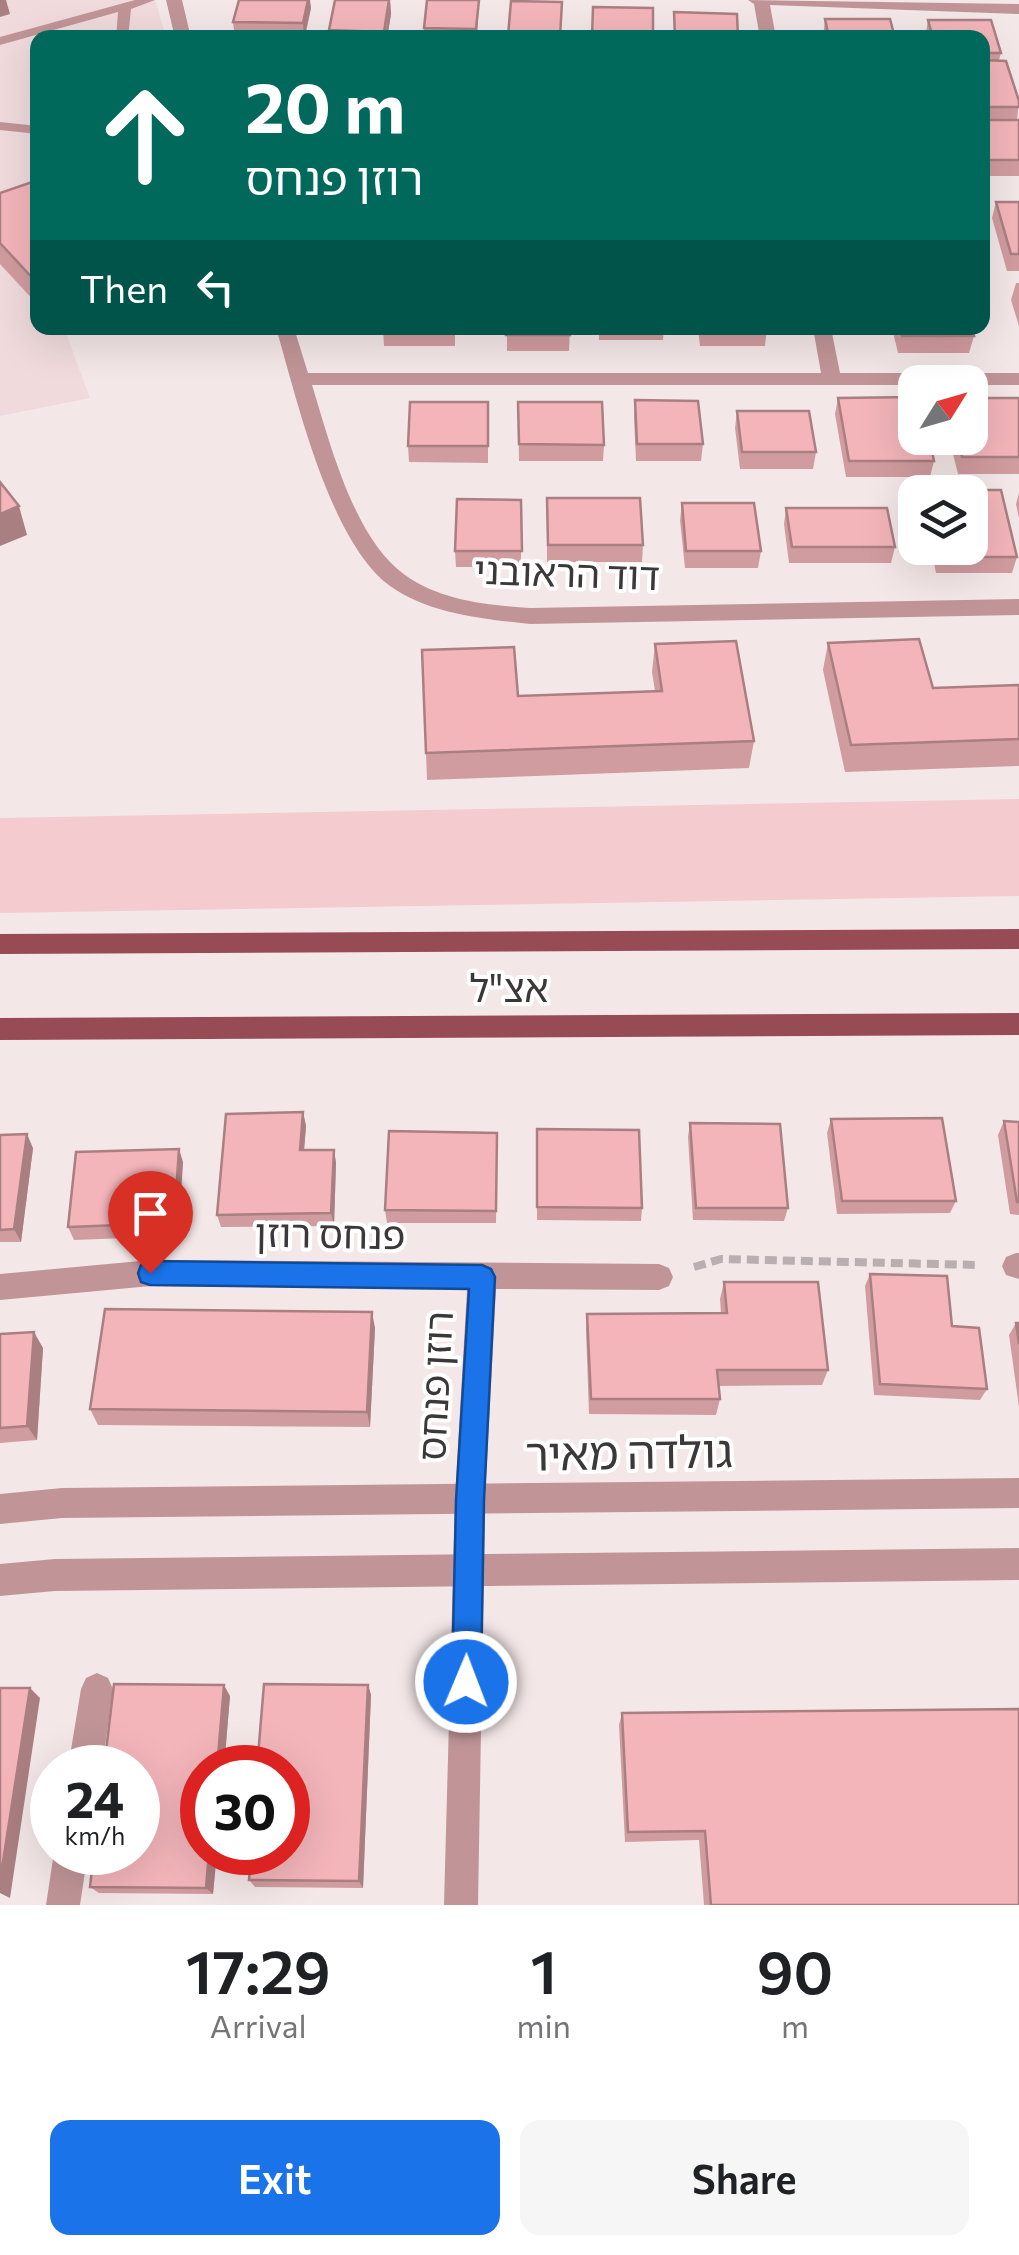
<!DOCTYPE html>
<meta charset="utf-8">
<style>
:root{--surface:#fff;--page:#f6f6f6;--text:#202124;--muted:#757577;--accent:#1a73e8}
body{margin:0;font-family:Commissioner,"Noto Sans Hebrew",sans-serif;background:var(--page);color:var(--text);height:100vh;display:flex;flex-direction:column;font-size:38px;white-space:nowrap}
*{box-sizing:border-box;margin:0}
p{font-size:32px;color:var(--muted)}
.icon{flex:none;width:55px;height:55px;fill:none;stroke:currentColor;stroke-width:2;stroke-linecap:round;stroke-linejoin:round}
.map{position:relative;height:1905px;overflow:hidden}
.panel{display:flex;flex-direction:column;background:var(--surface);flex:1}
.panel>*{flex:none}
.banner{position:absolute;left:30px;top:30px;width:960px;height:305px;border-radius:20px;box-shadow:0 10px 40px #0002;background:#00695c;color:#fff;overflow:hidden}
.needle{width:65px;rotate:53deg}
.controls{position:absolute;left:898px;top:365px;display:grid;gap:20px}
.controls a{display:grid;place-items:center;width:90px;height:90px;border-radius:20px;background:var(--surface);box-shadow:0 10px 40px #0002;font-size:50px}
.speed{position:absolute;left:30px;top:1745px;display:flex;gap:20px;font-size:50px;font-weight:700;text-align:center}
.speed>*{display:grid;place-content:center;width:130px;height:130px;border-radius:50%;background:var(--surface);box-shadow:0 10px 40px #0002;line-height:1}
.speed small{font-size:25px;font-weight:400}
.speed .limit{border:15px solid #d22;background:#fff;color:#111}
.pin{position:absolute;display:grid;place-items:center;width:85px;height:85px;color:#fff;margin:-102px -42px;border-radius:50% 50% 50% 0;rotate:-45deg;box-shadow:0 0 10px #0007}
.pin .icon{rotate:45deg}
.me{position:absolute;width:110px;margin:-55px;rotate:1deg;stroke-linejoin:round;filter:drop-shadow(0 0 8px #0008)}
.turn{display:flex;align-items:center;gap:35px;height:210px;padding:0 50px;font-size:45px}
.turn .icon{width:130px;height:130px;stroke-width:2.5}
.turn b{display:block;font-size:70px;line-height:85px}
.then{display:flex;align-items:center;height:95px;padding:0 50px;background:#0003;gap:20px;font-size:38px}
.eta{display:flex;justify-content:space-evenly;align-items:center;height:170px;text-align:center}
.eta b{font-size:60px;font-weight:600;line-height:70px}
.action{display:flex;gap:20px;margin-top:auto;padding:20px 50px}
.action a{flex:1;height:115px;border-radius:20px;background:var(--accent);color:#fff;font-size:40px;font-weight:600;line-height:115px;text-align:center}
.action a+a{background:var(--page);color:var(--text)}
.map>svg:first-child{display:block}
.built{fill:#f0dadc}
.green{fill:#f4cbce}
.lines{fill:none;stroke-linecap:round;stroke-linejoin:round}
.path{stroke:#b9afb0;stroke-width:8;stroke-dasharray:12 6;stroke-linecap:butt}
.service{fill:#c19598;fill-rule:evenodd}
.minor{fill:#c19598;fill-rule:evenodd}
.tertiary{fill:#c19598;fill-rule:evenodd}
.primary{fill:#974b55;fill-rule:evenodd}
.wall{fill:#d19ca0}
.shaded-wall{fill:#aa7f82}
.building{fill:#f3b5ba;stroke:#aa7f82;stroke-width:2.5}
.route{fill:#1a73e8;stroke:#114b97;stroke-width:2.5}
.labels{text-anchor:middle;stroke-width:8;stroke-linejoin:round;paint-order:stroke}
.street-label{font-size:38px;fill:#3c3738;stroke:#fff}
.near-street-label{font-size:45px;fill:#3c3738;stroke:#fff}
</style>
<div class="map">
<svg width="1019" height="1905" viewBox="0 0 1019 1905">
<rect width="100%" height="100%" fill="#f4e7e8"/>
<path class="built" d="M0,0H155L166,37L38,38V328H64L90,398L0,416Z"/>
<path class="green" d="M1019,799V896L0,913V818Z"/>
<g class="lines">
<path class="path" d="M694,1267L721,1259L980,1265"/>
<g class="service">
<path d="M135,0H155L131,9L128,38H116L118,12L0,45V37Z"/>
<path d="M0,122L38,126V134L0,130Z"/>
</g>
<g class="minor">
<path d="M166,0H182L191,38H175Z"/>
<path d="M748,0L1019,4V14L770,5L776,38H760L754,4Z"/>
<path d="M276,328H294L308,373H821L813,328H831L840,373H1019V385H312C330,443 354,539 405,575C441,601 488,605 530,608L1019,599V615L530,624C484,619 429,614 390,586C329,541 297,399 276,328Z"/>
<path d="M1016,1253H1019V1279L1006,1275L1002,1266L1006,1257Z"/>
<path d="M151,1260L659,1264L669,1268L673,1277L669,1286L659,1290L496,1289L485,1499L478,1905H444L455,1499L467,1289L151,1286L0,1300V1274Z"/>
<path d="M97,1673L108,1678L113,1689L102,1768H68L81,1689L86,1678Z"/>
<path d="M54,1852H88L80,1905H46Z"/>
</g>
<g class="tertiary">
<path d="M1019,1478V1508L62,1518L0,1524V1494L62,1488Z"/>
<path d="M1019,1548V1580L55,1591L0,1596V1564L55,1559Z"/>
</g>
<g class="primary">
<path d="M1019,929V949L0,954V934Z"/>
<path d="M1019,1013V1035L0,1040V1018Z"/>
</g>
</g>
<g class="wall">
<path d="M390,0L391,14L387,38H330L329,30Z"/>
<path d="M479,0L477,38H424V28Z"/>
<path d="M311,8L305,38H235L233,22Z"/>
<path d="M825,19L895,38H823Z"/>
<path d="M928,20H991L1001,53L999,60L1006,61L1019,101L1017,120H1019V176H982V38H925Z"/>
<path d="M38,180V305L0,264V193Z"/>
<path d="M996,202H1019V271H1007L992,218Z"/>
<path d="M1016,283H1019V326L1011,300Z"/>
<path d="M383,328H455V346H384Z"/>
<path d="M507,328H570L569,351H507Z"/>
<path d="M599,328H664L663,340H599Z"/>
<path d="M698,328H767L765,346H700Z"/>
<path d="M892,328H971L974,336L969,353H898Z"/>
<path d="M838,398L934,461L930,477H846L835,414Z"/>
<path d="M1019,398V474H958L949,438H970Z"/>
<path d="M635,400L703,444L701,461H636L634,417Z"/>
<path d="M488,402V463L409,462L408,446Z"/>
<path d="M518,402L604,445L603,461H519Z"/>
<path d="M737,411L816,452L813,469H740L735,428Z"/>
<path d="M926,490H1001L1017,557L1012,573H936L931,548H970V492H926Z"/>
<path d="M1019,493V518L1016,504Z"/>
<path d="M547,498L643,545L642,562H547Z"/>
<path d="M521,500V567H456L455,551Z"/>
<path d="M682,503L761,551L758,568H685L680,520Z"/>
<path d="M786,508L895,547L891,563H789L784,524Z"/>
<path d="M828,643L933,688L1019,685V766L845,772L823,670Z"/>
<path d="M655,644L754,741L749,768L427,780L426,753L518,696L655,691L652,672Z"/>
<path d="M303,1112L306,1126L304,1150H334L336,1163L334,1226L221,1227L217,1215Z"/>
<path d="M831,1119L956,1201L950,1213L837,1214L827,1133Z"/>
<path d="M1004,1121L1019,1122V1215L1010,1214L998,1135Z"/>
<path d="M690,1123L788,1208L784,1221L693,1220L688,1137Z"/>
<path d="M537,1129L642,1208L641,1221L537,1220Z"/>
<path d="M497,1133L496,1223H387L385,1210Z"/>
<path d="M0,1135L33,1148L21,1242H0Z"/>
<path d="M183,1162L178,1236L74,1240L68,1227Z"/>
<path d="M870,1274L952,1326L987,1389L980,1400L874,1395L865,1286Z"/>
<path d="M724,1282L828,1370L822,1385L719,1386L720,1399L716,1415L589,1414L586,1330L587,1314L721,1313L720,1299Z"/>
<path d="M1016,1323H1019V1407L1009,1335Z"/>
<path d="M375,1328L370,1427L98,1425L90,1409Z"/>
<path d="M0,1334L43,1348L37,1440L0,1443Z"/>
<path d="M368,1685L371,1695L363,1888L255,1887L249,1880Z"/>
<path d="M230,1696L213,1894L99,1893L90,1887Z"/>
<path d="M622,1713L1019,1905H704L699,1840L625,1842L619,1725Z"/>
</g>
<g class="shaded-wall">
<path d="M0,0H6L10,14L0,17Z"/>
<path d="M308,0H310L311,8L304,38L303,23Z"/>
<path d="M390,0L391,14L387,38H385Z"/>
<path d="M19,506L27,535L0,546V514Z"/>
<path d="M303,1112L306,1126L303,1163L300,1150Z"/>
<path d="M27,1134L33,1148L21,1242L14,1229Z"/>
<path d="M179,1149L183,1162L178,1236L174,1223Z"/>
<path d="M334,1150L336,1163L334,1226L331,1213Z"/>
<path d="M372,1312L375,1328L370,1427L367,1412Z"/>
<path d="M34,1332L43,1348L37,1440L27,1426Z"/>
<path d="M224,1685L230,1696L224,1768H217Z"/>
<path d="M368,1685L371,1695L363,1888L359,1881Z"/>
<path d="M30,1688L40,1698L10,1898L0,1893V1881Z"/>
<path d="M209,1852H217L213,1894L206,1888Z"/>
</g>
<g class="building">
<path d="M239,0H308L303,23L233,22Z"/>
<path d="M335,0H389L384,32L329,30Z"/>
<path d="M427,0H479L476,29L424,28Z"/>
<path d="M511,1L562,2L560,37L508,36Z"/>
<path d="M593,7L653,8V38H592Z"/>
<path d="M674,12L737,14L738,38H675Z"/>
<path d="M825,19H890L895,38H829Z"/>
<path d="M928,20H991L1001,53H982V38H933Z"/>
<path d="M982,60L1006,61L1019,101V107H982Z"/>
<rect x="982" y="120" width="37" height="40"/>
<path d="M38,180V284L0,243V193Z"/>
<path d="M996,202H1019V254H1011Z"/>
<rect x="383" y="328" width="71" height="1"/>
<path d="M507,328H570V335H506Z"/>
<path d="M701,328H767V330L701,329Z"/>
<path d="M900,328H971L974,336H902Z"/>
<path d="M915,397V438H929L934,461H849L838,398Z"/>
<path d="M970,398H1019V457H962L957,438H970Z"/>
<path d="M635,400L698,401L703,444H637Z"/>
<path d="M410,402H488V446H408Z"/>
<path d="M518,402H602L604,445L519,444Z"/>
<path d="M737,411H809L816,452H742Z"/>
<path d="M0,482L19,506L0,514Z"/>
<path d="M926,490H1001L1017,557H941L939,548H970V492H927Z"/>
<path d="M547,498H640L643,545H548Z"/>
<path d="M457,499L521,500L522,551H455Z"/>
<path d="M682,503H754L761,551H686Z"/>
<path d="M786,508H887L895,547H792Z"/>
<path d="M919,639L933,688L1019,685V739L851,745L828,643Z"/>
<path d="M736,641L754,741L426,753L422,650L514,647L518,696L662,691L655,644Z"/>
<path d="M303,1112L300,1150H334L331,1213L217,1215L226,1114Z"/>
<path d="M942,1118L956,1201H842L831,1119Z"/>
<path d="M1004,1121L1019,1122V1202H1017Z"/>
<path d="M690,1123L780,1124L788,1208H696Z"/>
<path d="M537,1129L639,1130L642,1208L537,1207Z"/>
<path d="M389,1131L497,1133L496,1211L385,1210Z"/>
<path d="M27,1134L14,1229L0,1230V1135Z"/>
<path d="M179,1149L174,1223L68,1227L76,1152Z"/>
<path d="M870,1274L947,1276L952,1326L979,1328L987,1389L880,1384Z"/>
<path d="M724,1282H818L828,1370H717L720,1399H591L587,1314L727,1313Z"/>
<path d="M105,1309L372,1312L367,1412L90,1409Z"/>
<path d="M1016,1323H1019V1344Z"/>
<path d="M34,1332L27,1426L0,1428V1334Z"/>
<path d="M114,1684L224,1685L217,1768H202V1852H209L206,1888L90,1887L94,1852H138V1768H104Z"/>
<path d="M264,1684L368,1685L359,1881L249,1880L251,1852H288V1768H257Z"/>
<path d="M0,1688H30L0,1881Z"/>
<path d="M1019,1709V1905H711L705,1831L628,1832L622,1713Z"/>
</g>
<path class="route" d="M150,1261L482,1265L491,1269L495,1277L484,1500L481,1682L477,1692L466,1696L456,1692L452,1682L456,1500L469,1289L150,1285L141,1282L138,1273L141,1265Z"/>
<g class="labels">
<g class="street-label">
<text transform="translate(567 574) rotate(2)" y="13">דוד הראובני</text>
<text x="509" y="1002">אצ"ל</text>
<text transform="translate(330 1235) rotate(1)" y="13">פנחס רוזן</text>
<text transform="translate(436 1386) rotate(-87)" y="13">רוזן פנחס</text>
</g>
<g class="near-street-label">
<text transform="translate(629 1453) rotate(-1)" y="16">גולדה מאיר</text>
</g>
</g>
</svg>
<div class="controls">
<a><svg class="needle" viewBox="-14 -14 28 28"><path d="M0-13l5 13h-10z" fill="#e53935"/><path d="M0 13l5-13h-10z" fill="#757577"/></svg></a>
<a><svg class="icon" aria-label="layers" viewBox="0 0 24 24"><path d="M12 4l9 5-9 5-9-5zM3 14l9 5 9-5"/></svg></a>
</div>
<div class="speed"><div>24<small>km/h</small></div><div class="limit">30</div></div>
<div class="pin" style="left:150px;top:1273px;background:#d93025"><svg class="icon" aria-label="arrive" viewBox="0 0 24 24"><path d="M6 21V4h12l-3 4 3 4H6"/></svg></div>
<svg class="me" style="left:466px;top:1682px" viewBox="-20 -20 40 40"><circle r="17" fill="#1a73e8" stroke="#fff" stroke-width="3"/><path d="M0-11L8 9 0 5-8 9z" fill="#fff"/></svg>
<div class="banner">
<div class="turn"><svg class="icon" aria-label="ahead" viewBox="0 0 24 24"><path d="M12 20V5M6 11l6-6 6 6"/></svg><div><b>20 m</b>רוזן פנחס</div></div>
<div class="then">Then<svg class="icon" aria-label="left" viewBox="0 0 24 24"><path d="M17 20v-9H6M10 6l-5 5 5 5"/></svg></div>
</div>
</div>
<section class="panel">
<div class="eta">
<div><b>17:29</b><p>Arrival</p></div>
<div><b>1</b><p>min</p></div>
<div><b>90</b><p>m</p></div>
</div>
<div class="action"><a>Exit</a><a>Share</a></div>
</section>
